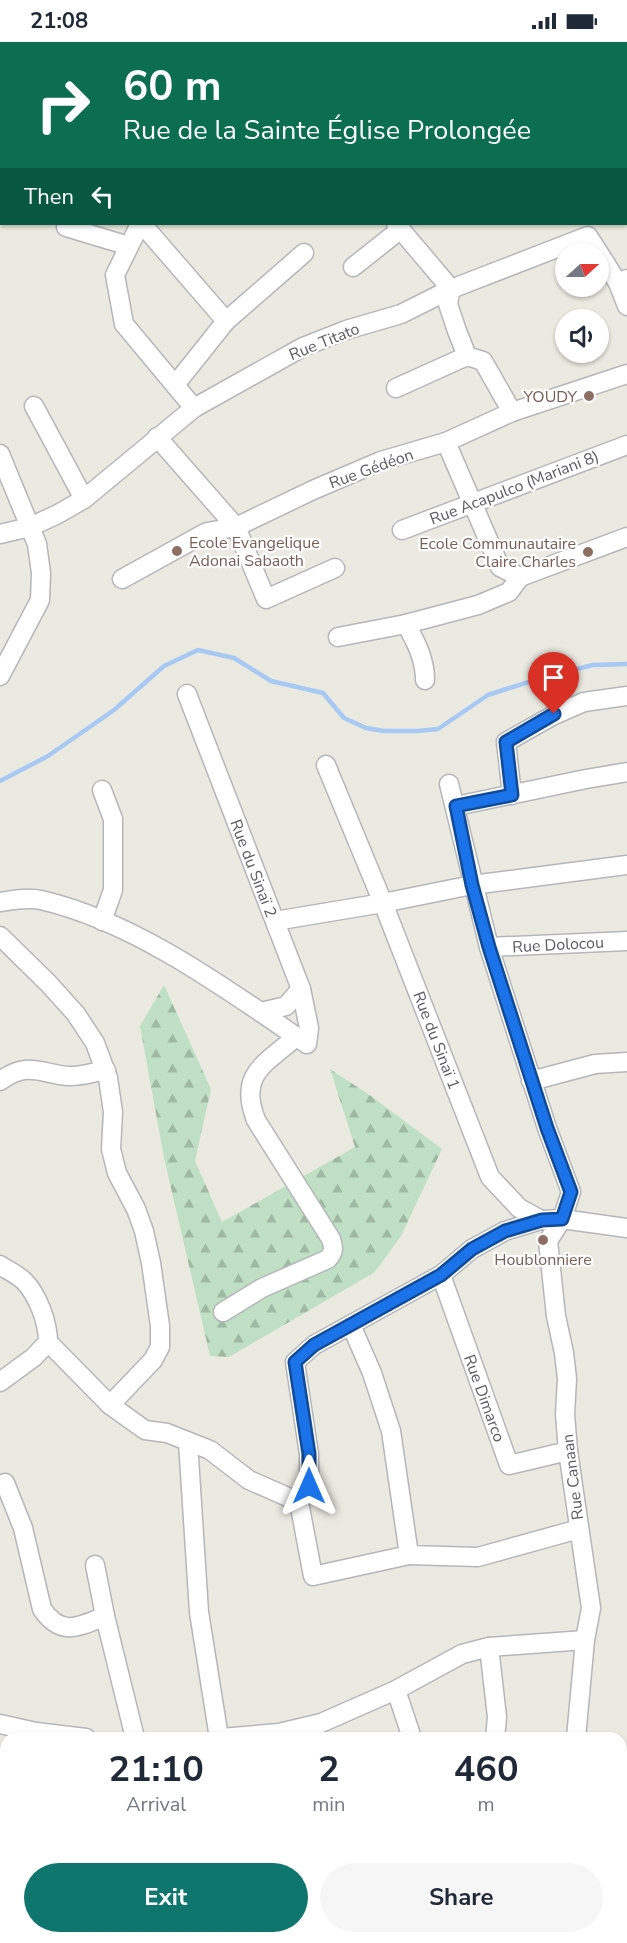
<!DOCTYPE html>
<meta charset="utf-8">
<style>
:root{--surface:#fff;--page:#f6f6f7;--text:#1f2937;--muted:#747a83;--accent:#0f766e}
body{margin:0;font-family:"Nunito Sans",sans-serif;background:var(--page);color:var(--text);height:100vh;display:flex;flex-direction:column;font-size:22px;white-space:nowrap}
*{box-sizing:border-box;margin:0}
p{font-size:20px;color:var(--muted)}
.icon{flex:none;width:33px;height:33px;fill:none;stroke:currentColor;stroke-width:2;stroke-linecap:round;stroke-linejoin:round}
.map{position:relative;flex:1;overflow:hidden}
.sheet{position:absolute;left:0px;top:1690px;width:627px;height:212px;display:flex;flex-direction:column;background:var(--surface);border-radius:18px 18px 0 0;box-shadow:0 2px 4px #0004}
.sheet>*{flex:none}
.guide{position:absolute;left:0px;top:0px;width:627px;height:183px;box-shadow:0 2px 4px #0004;background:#0b6e4f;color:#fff;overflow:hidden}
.needle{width:39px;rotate:69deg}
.tools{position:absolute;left:555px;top:201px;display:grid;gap:12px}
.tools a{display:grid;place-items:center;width:54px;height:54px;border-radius:50%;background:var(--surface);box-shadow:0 2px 4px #0004;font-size:30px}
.pin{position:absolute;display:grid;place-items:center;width:51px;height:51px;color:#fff;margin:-62px -26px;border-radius:50% 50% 50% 0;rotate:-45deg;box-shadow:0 0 6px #0007}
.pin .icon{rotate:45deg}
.me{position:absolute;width:66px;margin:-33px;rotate:0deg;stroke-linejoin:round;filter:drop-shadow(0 0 4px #0008)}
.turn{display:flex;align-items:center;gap:21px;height:126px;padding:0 24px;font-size:27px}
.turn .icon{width:78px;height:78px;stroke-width:2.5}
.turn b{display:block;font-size:42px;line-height:51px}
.then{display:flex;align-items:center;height:57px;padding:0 24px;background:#0003;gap:12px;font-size:22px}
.eta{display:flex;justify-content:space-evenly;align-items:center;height:102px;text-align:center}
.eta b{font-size:36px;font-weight:700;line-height:42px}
.cta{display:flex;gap:12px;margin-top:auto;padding:12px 24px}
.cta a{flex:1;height:69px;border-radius:36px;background:var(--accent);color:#fff;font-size:24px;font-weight:700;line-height:69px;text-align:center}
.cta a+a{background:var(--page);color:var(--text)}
.status{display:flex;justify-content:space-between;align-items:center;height:42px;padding:0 30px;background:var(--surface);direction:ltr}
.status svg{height:16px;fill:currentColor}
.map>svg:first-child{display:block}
.forest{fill:url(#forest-firs)}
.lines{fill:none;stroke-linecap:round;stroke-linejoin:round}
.stream{stroke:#a8c9f4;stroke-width:4.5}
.minor-casing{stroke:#b4b6ba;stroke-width:21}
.minor{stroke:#fff;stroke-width:18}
.route-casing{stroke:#114b97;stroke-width:15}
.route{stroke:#1a73e8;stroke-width:10}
.education-dot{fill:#8d6e63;stroke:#fff;stroke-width:2}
.labels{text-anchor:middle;stroke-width:4.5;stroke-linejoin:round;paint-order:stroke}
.street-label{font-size:16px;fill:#5a5c60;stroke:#fff}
.education-label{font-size:16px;fill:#785e54;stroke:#fff;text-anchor:end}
</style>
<div class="status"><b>21:08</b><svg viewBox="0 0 49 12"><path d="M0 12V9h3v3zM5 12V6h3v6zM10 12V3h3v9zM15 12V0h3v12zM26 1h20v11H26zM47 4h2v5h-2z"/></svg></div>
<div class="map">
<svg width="627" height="1901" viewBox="0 0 627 1901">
<defs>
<pattern id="forest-firs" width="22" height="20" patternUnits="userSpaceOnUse" patternTransform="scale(1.5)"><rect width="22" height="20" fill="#c0e0c5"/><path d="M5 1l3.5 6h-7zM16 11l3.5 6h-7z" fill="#9fb9a3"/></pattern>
</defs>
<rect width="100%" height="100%" fill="#ebeae1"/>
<path class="forest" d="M164,943L211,1047L195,1119L222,1180L355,1105L330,1027L371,1054L442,1107L401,1194L375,1230L229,1315L210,1314L164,1116L140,984Z"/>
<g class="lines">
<g class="stream">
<path d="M15,0L18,2"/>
<path d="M87,2V0"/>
<path d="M0,739L48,714L114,668L164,624L198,608L234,616L271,639L323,651L344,676L366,686L384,689H418L438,687L488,653L544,635L593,623L627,622"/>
<path d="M0,1736L6,1738"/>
<path d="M621,1852L627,1853"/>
</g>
<g class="minor-casing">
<g id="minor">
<path d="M510,2L515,0"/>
<path d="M0,133L2,131"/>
<path d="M67,182L66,185L129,204"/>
<path d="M140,182L115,233L124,282L194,366"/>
<path d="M142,182L226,279L304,211"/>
<path d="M396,182L451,247L448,262L457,289L467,314L483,319L512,370"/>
<path d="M353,225L401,187"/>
<path d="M618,241L627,264"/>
<path d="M175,343L226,279"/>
<path d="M396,346L467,314"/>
<path d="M34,364L84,457"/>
<path d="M157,395L236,485L266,557L335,526"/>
<path d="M446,400L500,525L520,535"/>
<path d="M0,412L37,502L41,531L40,558L0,634"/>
<path d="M402,488L627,403"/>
<path d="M0,492L30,485L58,472L84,457L194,366L303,305L346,288L401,272L451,247L588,194L618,241L627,237"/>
<path d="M122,537L207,490L236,485L313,448L381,419L446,400L512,370L627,332"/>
<path d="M406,582C416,600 425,617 425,638"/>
<path d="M338,595L406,582L478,563L509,550L520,535L627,495"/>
<path d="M326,723L383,861L490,1135L519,1166L541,1178"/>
<path d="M449,742L489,905L547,1086L571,1150L562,1177L548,1199L556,1274L564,1311L567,1337L565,1372L568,1409L591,1566L585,1598L576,1696"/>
<path d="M512,753L506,700L554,673L584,660L627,654"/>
<path d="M456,764L586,737L627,730"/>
<path d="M0,860C13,858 28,855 41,858C136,880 228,948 307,1002L309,986L301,947L187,652"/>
<path d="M102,879L113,848V777L102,748"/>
<path d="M275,879L383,861L472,843L627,823"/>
<path d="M0,894L48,941L76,972L95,1001L108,1036L113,1070L111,1107L117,1131L136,1167L144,1189L151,1221L160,1284V1305L153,1318L110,1363"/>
<path d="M489,905L627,899"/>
<path d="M261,970L286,964L301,947"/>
<path d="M0,1039C28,1019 38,1031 68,1034C80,1035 94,1030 106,1028"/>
<path d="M531,1039L595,1022L627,1020"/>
<path d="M0,1223C7,1228 17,1232 24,1239C38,1253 48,1281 48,1300L34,1315L0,1340"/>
<path d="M441,1233L509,1423L568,1409"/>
<path d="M223,1270L262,1246L328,1217C334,1210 334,1206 331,1197L256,1078C238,1032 265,1022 296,995"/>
<path d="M351,1283L372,1331L391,1389L409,1513L478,1515L579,1487"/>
<path d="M48,1300L110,1363L145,1388L167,1391L210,1408L249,1438L299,1460L313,1534L409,1513"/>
<path d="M188,1400L199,1570L219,1696"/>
<path d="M5,1441L23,1486L42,1567C61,1595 79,1585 105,1574"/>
<path d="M299,1460L309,1444V1412L295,1320L314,1303L441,1233L472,1207L505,1189L541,1178L562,1177L627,1186"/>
<path d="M95,1523L105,1574L135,1696"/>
<path d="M489,1605L497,1675L495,1696"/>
<path d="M396,1648L412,1696"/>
<path d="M0,1682L36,1690L86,1696"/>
<path d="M221,1696L279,1691L321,1681L396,1648L462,1612L489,1605L585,1598"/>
<path d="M0,1768L6,1769"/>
<path d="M621,1776L627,1778"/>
<path d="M0,1879L6,1880"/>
<path d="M134,1896L160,1900L172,1897L187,1901"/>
<path d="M519,1896L526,1901"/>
<path d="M201,1901L210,1896"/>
<path d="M322,1901L323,1896"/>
<path d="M415,1901L416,1896"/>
<path d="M580,1901L581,1896"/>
</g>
</g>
<use href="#minor" class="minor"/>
</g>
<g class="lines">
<g class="route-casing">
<path id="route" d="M309,1444V1412L295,1320L314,1303L441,1233L472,1207L505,1189L542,1178L562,1177L571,1150L547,1086L489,905L472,843L456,764L512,753L506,700L554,672"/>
</g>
<use href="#route" class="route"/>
</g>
<g class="education-dot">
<circle cx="589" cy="354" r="6"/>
<circle cx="177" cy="509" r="6"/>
<circle cx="588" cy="510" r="6"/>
<circle cx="543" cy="1198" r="6"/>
</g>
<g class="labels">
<g class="street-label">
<text transform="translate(324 299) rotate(-22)" y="6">Rue Titato</text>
<text transform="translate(371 426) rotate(-20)" y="6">Rue Gédéon</text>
<text transform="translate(514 445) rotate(-21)" y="6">Rue Acapulco (Mariani 8)</text>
<text transform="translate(254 826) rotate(69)" y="6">Rue du Sinaï 2</text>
<text transform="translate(558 902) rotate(-3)" y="6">Rue Dolocou</text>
<text transform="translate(437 998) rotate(69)" y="6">Rue du Sinaï 1</text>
<text transform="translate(485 1356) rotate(70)" y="6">Rue Dimarco</text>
<text transform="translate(572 1435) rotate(-97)" y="6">Rue Canaan</text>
</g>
<g class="education-label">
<text x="577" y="360">YOUDY</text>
<text x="189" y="506" text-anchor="start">Ecole Evangelique<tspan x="189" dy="18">Adonai Sabaoth</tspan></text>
<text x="576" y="507">Ecole Communautaire<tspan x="576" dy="18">Claire Charles</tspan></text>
<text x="543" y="1223" text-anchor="middle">Houblonniere</text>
</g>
</g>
</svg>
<div class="tools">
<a><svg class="needle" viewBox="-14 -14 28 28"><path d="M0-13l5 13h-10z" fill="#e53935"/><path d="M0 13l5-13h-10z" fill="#747a83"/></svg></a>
<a><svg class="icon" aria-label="sound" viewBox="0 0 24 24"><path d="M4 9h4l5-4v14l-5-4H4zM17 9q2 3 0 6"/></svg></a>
</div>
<div class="pin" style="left:554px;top:672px;background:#d93025"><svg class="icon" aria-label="arrive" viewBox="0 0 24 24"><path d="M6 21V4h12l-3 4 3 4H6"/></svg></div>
<svg class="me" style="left:309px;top:1444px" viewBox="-20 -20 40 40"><path d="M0-17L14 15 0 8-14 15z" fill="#1a73e8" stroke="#fff" stroke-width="4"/></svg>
<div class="guide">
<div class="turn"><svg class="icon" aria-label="right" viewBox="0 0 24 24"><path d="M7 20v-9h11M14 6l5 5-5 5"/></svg><div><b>60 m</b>Rue de la Sainte Église Prolongée</div></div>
<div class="then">Then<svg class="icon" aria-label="left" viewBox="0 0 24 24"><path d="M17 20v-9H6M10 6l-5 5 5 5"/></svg></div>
</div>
<section class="sheet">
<div class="eta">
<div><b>21:10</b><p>Arrival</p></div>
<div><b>2</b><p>min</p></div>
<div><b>460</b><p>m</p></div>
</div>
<div class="cta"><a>Exit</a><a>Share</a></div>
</section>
</div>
